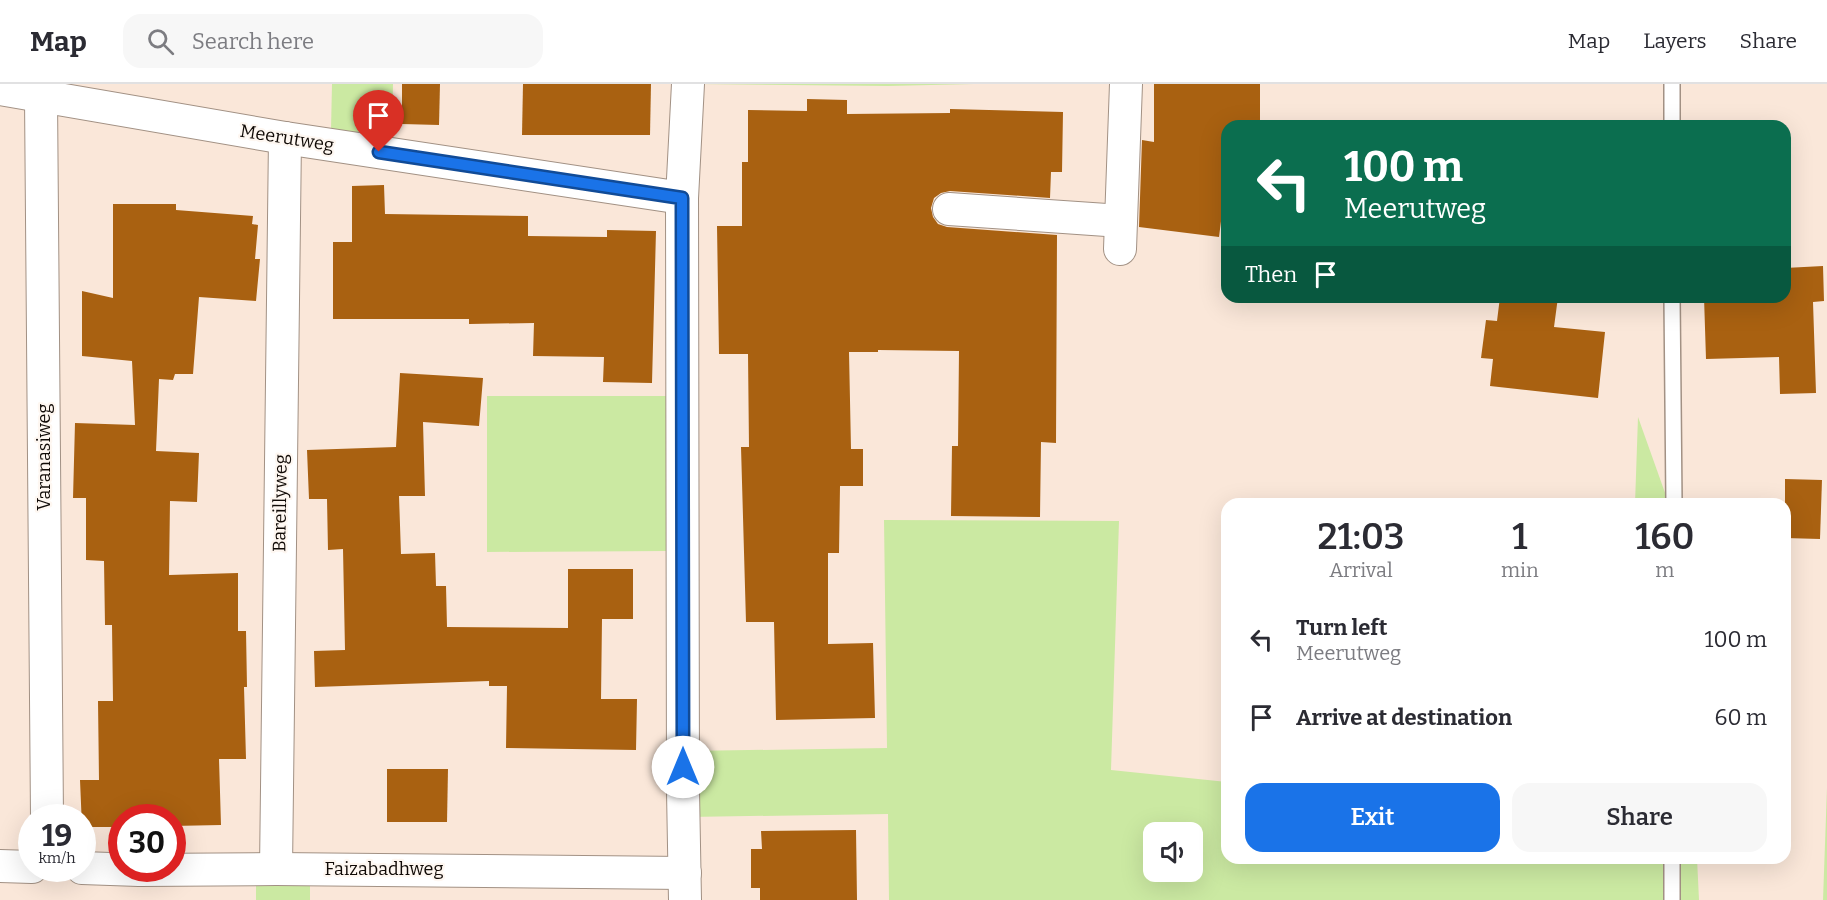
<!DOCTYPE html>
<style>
:root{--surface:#fff;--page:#f7f7f7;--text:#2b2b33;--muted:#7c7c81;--line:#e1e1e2;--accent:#1a73e8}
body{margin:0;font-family:Bitter,serif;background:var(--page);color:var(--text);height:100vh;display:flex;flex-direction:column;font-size:22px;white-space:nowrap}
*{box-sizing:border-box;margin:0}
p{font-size:20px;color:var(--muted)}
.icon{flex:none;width:33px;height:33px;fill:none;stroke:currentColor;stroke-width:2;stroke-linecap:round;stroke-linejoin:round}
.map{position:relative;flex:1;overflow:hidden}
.sheet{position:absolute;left:1221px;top:414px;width:570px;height:366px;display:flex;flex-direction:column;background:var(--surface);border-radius:18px;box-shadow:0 6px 24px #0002}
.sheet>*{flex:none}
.guide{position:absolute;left:1221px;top:36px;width:570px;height:183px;border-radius:18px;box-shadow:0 6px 24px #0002;background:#0b6e4f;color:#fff;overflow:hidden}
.tools{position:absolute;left:1143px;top:738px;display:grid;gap:12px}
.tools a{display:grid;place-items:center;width:60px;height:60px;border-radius:12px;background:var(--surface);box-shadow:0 6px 24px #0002;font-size:30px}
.speed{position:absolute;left:18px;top:720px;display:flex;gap:12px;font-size:30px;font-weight:700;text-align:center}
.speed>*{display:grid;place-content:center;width:78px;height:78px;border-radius:50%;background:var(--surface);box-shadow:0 6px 24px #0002;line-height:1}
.speed small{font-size:15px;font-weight:400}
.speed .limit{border:9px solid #d22;background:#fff;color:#111}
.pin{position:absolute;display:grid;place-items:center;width:51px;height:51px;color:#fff;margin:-62px -26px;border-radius:50% 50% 50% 0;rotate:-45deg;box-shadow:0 0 6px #0007}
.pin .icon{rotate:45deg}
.me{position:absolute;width:66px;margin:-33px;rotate:0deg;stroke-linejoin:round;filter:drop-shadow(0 0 4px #0008)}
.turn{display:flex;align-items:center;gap:21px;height:126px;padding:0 24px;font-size:27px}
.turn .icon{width:78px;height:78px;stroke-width:2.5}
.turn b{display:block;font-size:42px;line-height:51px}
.then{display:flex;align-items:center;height:57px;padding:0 24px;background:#0003;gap:12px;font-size:22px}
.eta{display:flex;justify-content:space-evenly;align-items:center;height:102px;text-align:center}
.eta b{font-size:36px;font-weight:600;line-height:42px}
.cta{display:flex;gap:12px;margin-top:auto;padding:12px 24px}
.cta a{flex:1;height:69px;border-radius:18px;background:var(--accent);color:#fff;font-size:24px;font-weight:600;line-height:69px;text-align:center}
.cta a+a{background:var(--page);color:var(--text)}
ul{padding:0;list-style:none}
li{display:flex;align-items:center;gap:18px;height:78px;padding:0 24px}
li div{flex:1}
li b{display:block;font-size:22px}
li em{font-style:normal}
header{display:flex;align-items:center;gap:36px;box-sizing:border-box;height:84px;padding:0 30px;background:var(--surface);border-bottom:2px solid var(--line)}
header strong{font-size:28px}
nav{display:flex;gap:33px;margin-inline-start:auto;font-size:21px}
.search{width:420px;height:54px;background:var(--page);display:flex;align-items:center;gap:15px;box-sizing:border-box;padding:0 21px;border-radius:18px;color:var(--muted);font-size:22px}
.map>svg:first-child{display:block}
.green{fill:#cbe9a2;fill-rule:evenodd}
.building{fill:#a96111}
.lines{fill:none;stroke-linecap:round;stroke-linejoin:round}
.lane-casing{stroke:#a29184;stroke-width:18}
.street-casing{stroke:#a29184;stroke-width:34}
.lane{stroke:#fff;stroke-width:15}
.street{stroke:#fff;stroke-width:32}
.route-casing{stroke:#114b97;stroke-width:15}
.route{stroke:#1a73e8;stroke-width:10}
.labels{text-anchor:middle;stroke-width:4.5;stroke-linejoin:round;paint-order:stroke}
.street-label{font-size:18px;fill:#100a06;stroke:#fef7f1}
</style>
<header>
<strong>Map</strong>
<div class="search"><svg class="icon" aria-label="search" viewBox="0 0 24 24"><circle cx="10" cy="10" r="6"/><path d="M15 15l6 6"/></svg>Search here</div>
<nav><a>Map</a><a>Layers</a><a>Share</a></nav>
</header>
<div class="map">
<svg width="1827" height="816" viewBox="0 0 1827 816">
<rect width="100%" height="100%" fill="#fae7d9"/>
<g class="green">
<path d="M332,0H393L392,55L331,46Z"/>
<path d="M698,0H974L888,2Z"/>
<path d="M487,312H668V467L487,468Z"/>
<path d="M1638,333L1669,420H1635Z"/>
<path d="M884,436L1119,437L1111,686L1227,698V774H1697L1699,816H889L888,730L688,733L687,667L887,664ZM1154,748H1192V788H1154Z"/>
<path d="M1827,704V816H1823Z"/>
<path d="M256,793L310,794V816H256Z"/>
</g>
<g class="building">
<path d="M402,0H440L439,41L402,40Z"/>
<path d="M523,0H651L650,51H522Z"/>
<path d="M1154,0H1260V42H1227V90L1219,153L1139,143L1142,56L1154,58Z"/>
<path d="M807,15L847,16V30L950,29V25L1063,28L1062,88H1051L1050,114L950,107L941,109L934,114L931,124L933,133L938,140L947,143L1057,151L1056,359L1041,358L1040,433L951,432L952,362H958L959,267L878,266V268H849L851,365H863V402H840L839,469H828V560L873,559L875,634L776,636L774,538H746L741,363H749L748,270H719L717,142H742V78H748V26L807,27Z"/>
<path d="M384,101L385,130L528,132V152L607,153V146L656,147L652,299L603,298L604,273L533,272L534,239L469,240V235H333V158H352V102Z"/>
<path d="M113,120H176V126L253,132L252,140L258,141L255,175H260L256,217L199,213L193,290H175L173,296L159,295L156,367L199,369L197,418L170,417L169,491L238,489V547H246L247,603H244L246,675H219L221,741L172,742V734H122V743H82L80,696H99L98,617H113L112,541H105L104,477L86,476V414H73L75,339L135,341L132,277L82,272V207L113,214Z"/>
<path d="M1823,182L1824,217L1813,218L1816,309L1780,310L1779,273L1706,275L1704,213H1785V184Z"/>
<path d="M1500,213H1558L1554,243L1605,248L1598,314L1490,302L1493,275L1481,274L1486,236L1497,237Z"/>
<path d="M400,289L483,294L479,342L423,338L425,412H399L401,470L435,469L436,502H446L447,543L568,544V485H633V535H602L601,615H637L636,666L506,664L507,602H489V597L315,603L314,567L345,566L343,465L328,466L327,415H309L307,366L396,363Z"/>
<path d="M1785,395L1822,396L1820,455L1785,454Z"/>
<path d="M387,685H448L447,738H387Z"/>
<path d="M856,746L857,816H760V804H751V765H762L761,747Z"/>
</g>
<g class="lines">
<g class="lane-casing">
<g id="lane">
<path d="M1672,0V42"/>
<path d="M1672,213L1674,420"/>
<path d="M1672,816V774"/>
</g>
</g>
<g class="street-casing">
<g id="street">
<path d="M0,5L285,54L682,114"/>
<path d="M41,13L47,734"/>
<path d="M949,125L1121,137"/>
<path d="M1120,165L1126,0"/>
<path d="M0,782L32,783"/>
<path d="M82,784L139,786L276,785L685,789"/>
<path d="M276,785L285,54"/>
<path d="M685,816L683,707L682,114L688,0"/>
</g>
</g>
<use href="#lane" class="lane"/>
<use href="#street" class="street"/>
</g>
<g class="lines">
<g class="route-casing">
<path id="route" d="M379,68L682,114L683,683"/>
</g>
<use href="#route" class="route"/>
</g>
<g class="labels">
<g class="street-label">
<text transform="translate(287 54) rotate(9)" y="6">Meerutweg</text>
<text transform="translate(44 373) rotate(-90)" y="6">Varanasiweg</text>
<text transform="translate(280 419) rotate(-89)" y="6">Bareillyweg</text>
<text x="384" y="791">Faizabadhweg</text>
</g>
</g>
</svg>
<div class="tools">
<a><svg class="icon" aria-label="sound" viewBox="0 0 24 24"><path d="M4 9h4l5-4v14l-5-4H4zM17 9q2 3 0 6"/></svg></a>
</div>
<div class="speed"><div>19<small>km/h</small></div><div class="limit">30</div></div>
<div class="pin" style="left:379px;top:68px;background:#d93025"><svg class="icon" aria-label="arrive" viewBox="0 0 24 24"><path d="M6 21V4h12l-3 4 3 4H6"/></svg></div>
<svg class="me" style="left:683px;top:683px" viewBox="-20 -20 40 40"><circle r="19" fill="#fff"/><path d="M0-13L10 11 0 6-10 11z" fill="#1a73e8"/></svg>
<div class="guide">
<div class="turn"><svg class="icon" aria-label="left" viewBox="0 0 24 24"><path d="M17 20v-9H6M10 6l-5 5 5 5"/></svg><div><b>100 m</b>Meerutweg</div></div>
<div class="then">Then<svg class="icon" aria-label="arrive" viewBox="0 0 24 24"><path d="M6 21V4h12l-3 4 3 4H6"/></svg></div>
</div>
<section class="sheet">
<div class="eta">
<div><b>21:03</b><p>Arrival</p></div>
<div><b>1</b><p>min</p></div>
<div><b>160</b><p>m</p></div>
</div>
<ul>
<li><svg class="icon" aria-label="left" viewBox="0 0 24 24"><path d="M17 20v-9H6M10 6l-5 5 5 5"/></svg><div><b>Turn left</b><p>Meerutweg</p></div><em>100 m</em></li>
<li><svg class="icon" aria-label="arrive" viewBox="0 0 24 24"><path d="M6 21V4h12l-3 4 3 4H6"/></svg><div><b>Arrive at destination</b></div><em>60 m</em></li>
</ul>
<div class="cta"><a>Exit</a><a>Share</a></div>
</section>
</div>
